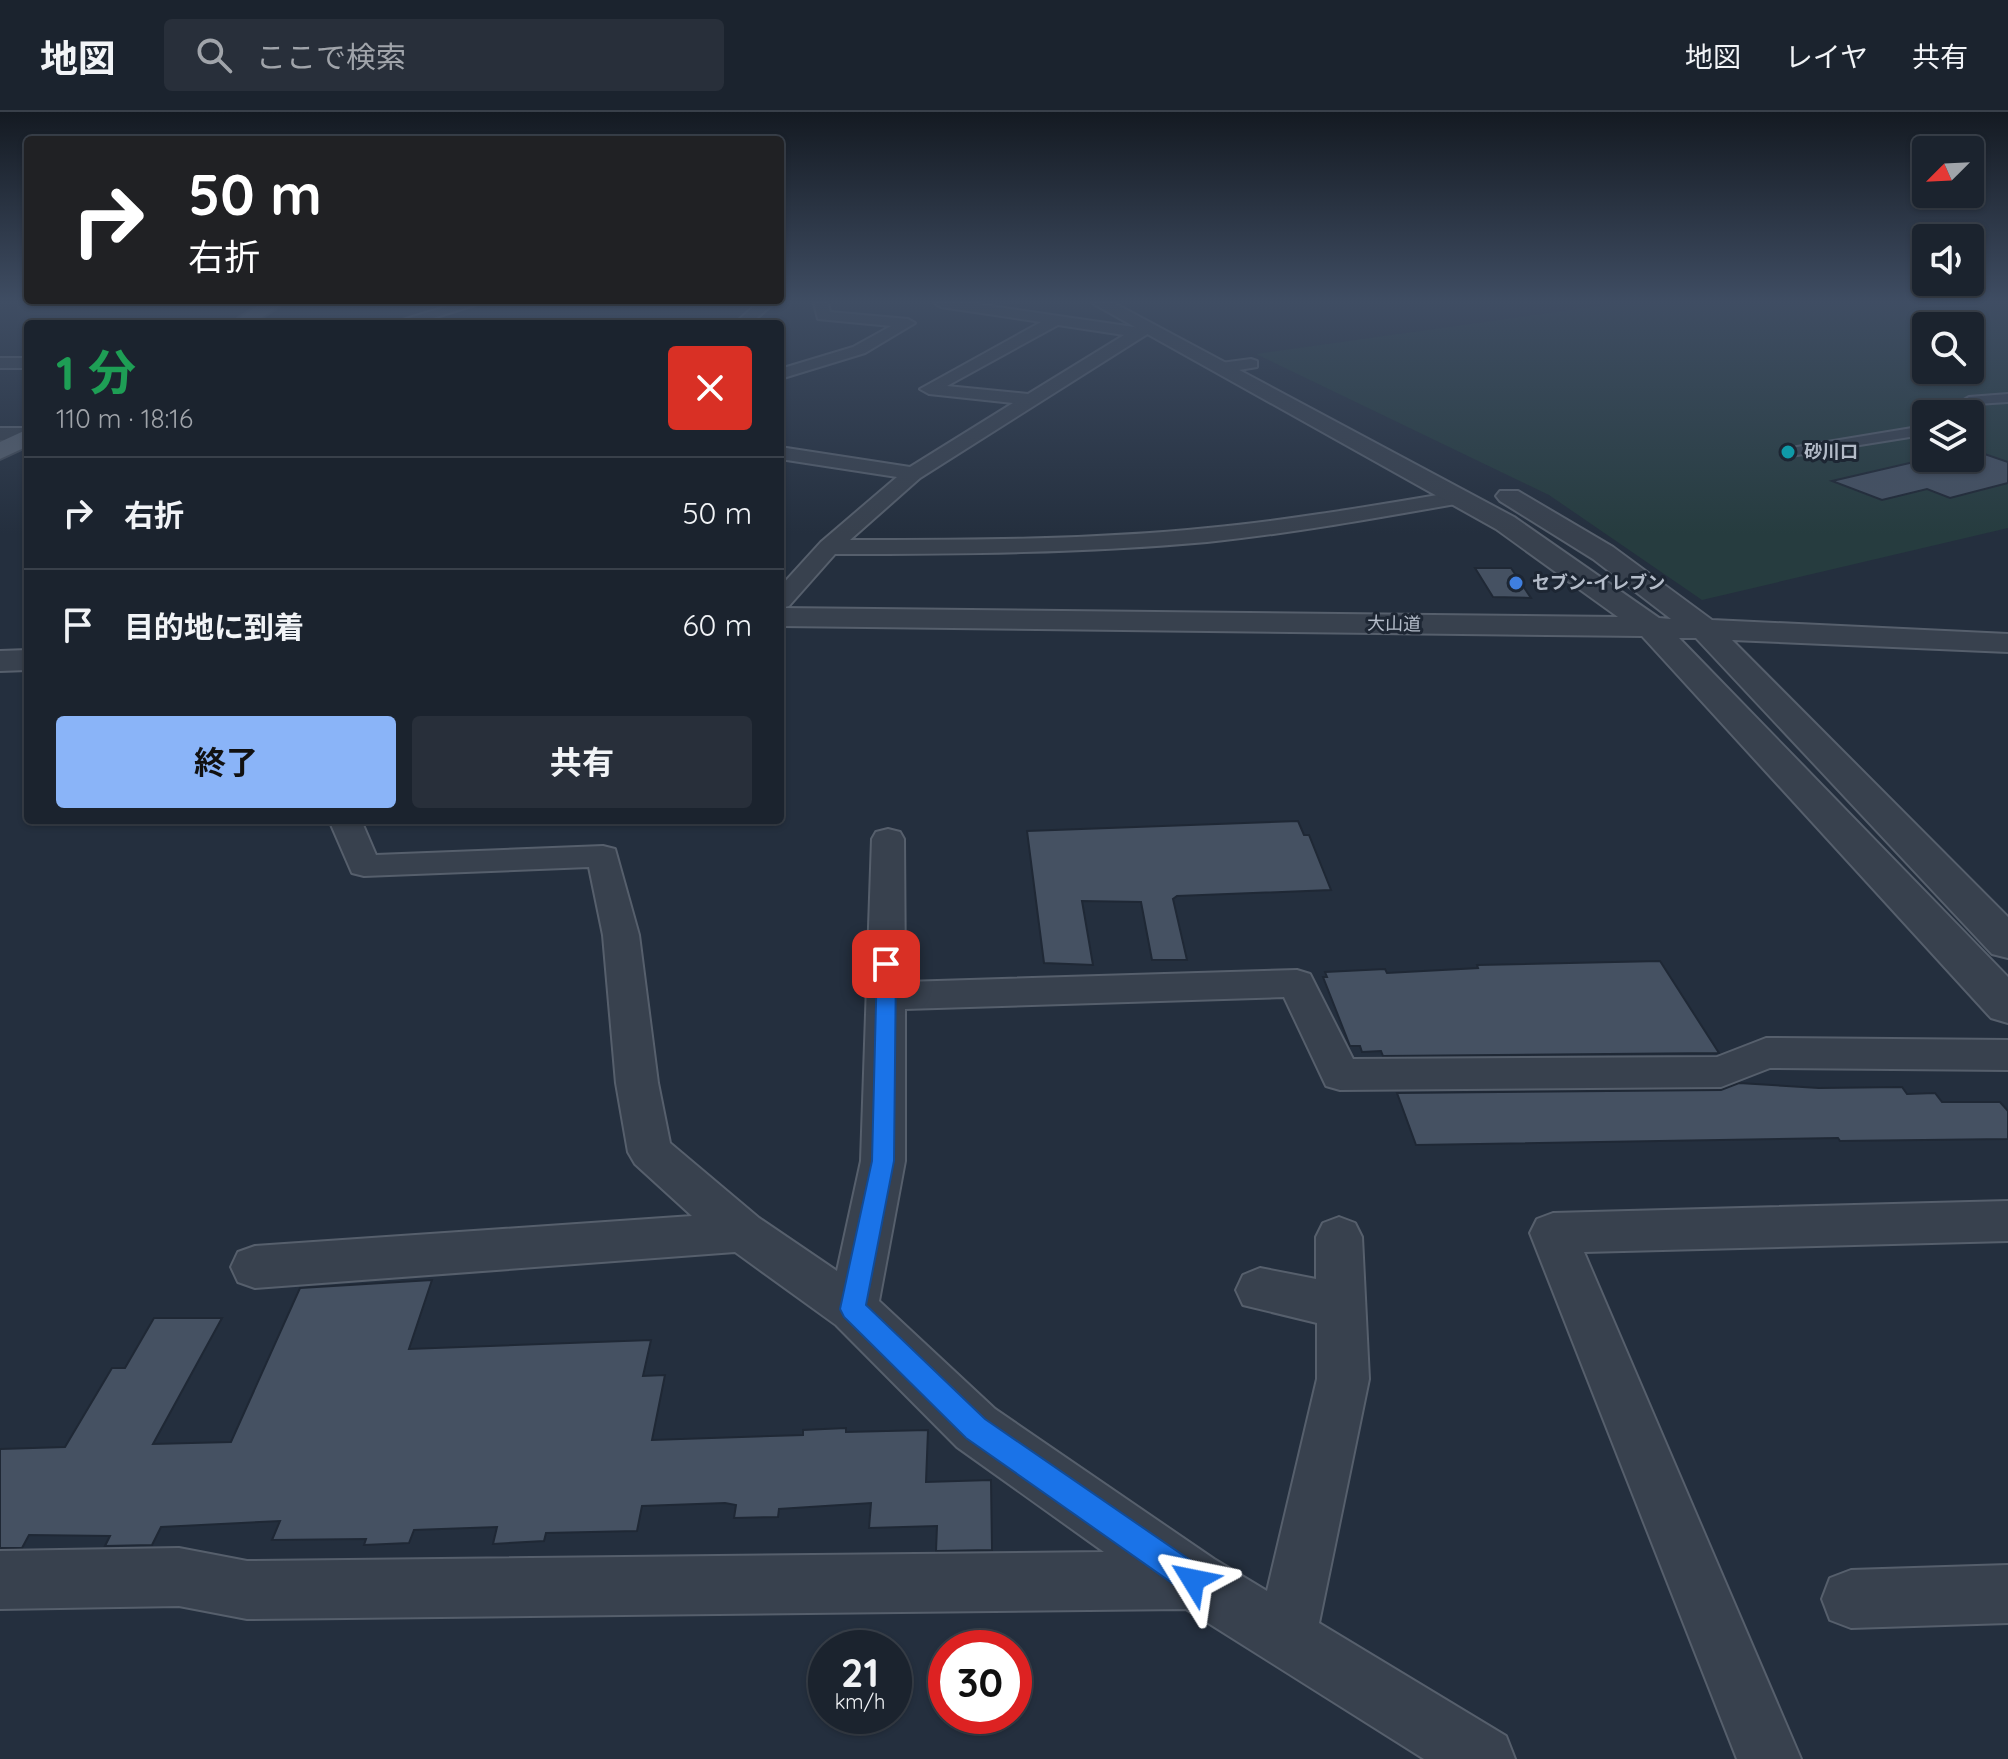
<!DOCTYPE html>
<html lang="ja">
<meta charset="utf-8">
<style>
:root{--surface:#1b232e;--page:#282f3a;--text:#f1f3f6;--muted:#a0a4aa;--line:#39404a;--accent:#8ab4f8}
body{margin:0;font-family:Quicksand,"Noto Sans JP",sans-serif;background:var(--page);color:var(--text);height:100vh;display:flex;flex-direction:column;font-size:30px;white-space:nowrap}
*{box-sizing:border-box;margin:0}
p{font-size:26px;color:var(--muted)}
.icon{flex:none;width:44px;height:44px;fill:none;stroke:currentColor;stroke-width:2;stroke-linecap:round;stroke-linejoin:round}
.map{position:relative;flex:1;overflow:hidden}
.drawer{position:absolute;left:24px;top:208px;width:760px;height:504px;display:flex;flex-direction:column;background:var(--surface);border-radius:8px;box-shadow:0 2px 6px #0004,0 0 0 2px var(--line)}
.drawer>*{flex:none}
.banner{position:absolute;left:24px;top:24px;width:760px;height:168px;border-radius:8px;box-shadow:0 2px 6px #0004,0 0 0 2px var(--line);background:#202124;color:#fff;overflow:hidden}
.needle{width:52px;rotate:246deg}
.controls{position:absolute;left:1912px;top:24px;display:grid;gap:16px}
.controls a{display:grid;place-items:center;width:72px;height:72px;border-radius:8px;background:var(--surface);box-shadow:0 2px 6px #0004,0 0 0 2px var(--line);font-size:40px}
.speed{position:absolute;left:808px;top:1518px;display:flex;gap:16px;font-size:40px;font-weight:700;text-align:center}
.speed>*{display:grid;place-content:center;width:104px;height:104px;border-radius:50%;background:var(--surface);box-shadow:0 2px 6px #0004,0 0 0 2px var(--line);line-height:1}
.speed small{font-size:20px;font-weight:400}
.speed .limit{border:12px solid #d22;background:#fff;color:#111}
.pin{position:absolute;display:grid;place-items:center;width:68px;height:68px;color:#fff;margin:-34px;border-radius:16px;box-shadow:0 4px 12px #0006}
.me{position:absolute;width:88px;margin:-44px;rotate:305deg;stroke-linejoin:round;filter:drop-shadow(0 0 6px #0008)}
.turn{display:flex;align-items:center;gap:28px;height:168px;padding:0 32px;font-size:36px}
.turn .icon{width:104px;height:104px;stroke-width:2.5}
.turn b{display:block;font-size:56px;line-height:68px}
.round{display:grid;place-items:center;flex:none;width:84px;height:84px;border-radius:8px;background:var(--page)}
.summary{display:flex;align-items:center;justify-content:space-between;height:136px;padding:0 32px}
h1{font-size:48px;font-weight:700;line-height:60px;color:#1e9e55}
.action{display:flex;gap:16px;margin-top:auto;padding:16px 32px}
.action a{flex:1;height:92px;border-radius:8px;background:var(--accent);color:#111;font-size:32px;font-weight:700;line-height:92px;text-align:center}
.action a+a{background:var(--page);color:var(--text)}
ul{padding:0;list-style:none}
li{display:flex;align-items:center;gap:24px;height:112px;padding:0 32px;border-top:2px solid var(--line)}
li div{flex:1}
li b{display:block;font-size:30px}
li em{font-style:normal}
header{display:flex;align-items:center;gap:48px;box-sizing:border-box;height:112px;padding:0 40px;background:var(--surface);border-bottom:2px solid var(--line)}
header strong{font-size:38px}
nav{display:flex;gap:44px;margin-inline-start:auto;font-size:28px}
.search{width:560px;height:72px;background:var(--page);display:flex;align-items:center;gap:20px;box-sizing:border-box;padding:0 28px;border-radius:8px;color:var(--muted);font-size:30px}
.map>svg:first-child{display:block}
.green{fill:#263c3f;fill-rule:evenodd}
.building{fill:#455162;stroke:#1f2835;stroke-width:2}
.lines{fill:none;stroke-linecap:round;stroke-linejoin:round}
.pedestrian-casing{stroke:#565f6c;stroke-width:4}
.minor-casing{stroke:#565f6c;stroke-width:4}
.tertiary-casing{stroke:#565f6c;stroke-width:4}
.primary-casing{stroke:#414a57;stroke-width:4}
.pedestrian{fill:#38414e;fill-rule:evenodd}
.minor{fill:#38414e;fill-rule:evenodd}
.tertiary{fill:#38414e;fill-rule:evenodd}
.primary{fill:#56606e;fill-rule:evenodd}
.route{fill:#1a73e8;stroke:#114b97;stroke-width:2}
.culture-dot{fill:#0f9aa8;stroke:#1d2633;stroke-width:3}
.shop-dot{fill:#3f7fe0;stroke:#1d2633;stroke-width:3}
.labels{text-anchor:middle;stroke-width:6;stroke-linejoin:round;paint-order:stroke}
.far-poi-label{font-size:18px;font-weight:bold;fill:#b4bcc9;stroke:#1d2633;text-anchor:start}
.far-street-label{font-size:18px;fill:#b4bcc9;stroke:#1d2633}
</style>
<header>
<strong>地図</strong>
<div class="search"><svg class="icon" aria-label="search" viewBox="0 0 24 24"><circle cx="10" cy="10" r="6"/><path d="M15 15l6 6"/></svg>ここで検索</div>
<nav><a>地図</a><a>レイヤ</a><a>共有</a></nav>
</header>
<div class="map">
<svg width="2008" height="1647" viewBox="0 0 2008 1647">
<rect width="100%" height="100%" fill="#242f3e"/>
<path class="green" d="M1620,191H2008V416L1702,488L1549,383L1256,242ZM1926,214H1970V258H1926ZM1926,302H1970V346H1926Z"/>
<g class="building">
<path d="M1970,337L2008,350V371L1950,386L1927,377L1882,388L1832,369L1931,346H1970Z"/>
<path d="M1475,456H1511L1531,486L1493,485Z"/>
<path d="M1298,709L1304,723H1309L1331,778L1177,784L1173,787L1187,848H1152L1141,790L1082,789L1093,853L1044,851L1027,719Z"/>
<path d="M1660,849L1719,941L1383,944L1381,939L1362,940L1360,934H1350L1323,865H1327L1325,860L1385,857L1387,861L1478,856L1477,853Z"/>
<path d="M1739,971L1819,976L1902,975L1907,982L1935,981L1942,990H2000L2008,999V1027L1840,1029L1838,1026L1416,1033L1397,981L1721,978Z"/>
<path d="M432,1168L409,1237L651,1228L643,1264L665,1263L652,1328L803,1323V1318L846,1316V1320L928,1318L926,1370L991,1368L992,1438L936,1439L937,1414L869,1416L871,1391L779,1397L778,1405L734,1406L736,1393L725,1391L642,1394L637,1419L546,1421L544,1429L493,1432L497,1415L414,1418L409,1431L364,1433L366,1427L272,1428L280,1409L161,1415L152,1433L105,1434L110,1424L29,1423L22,1436H0V1337L65,1335L112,1256H125L154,1206H222L153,1332L231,1330L300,1176Z"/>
</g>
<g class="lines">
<g class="pedestrian-casing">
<g id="pedestrian">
<path d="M2008,282V290L1977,292L1958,302H1940L1969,285Z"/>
<path d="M1926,309V320L1916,324L1791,344L1784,340L1791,336L1912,316Z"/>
</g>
</g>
<g class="minor-casing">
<g id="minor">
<path d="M458,191H481L414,212H390Z"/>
<path d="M758,191H774L750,212H734Z"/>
<path d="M814,191H828L830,200L908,207L915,211L865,241L780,267V257L853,235L891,214L818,207Z"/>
<path d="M934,191H970L1141,216L1149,221L920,366L850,428C970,428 1089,428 1208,416C1293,408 1377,393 1461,379L1471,385L1461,391C1377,406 1293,421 1207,430C1084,441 959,442 835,442L789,494L780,496V475L821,430L897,365L780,347V335L910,355L1013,291L929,282L920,277L1041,210L941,195ZM1058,213L1124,223L1028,282L947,274Z"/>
<rect x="0" y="246" width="28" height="10"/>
<path d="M1251,247L1257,249V255L1221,261L1213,256L1221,251Z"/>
<rect x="0" y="316" width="28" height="12"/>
<path d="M329,708H361L376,743L603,734L615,737L639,823L658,971L670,1031L759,1106L837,1159L861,1049L872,727L876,720L888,717L900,720L904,727L905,870L1297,858L1310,862L1353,947L1717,945L1766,926L2008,928V958L1770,956L1721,975L1340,978L1326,974L1284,885L905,897V1049L879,1189L995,1297L1214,1447L1267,1479L1317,1267V1211L1243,1193L1236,1178L1243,1163L1260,1156L1316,1167V1125L1323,1111L1339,1105L1355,1111L1362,1125L1369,1267L1319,1511L1506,1624L1515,1647H1424L1186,1497L247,1507L179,1494L0,1497V1439L179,1436L247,1449L1104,1440L957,1335L836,1213L735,1140L255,1176L238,1170L231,1155L238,1140L255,1134L692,1104L635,1052L628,1040L616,971L603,823L589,755L364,764L352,761Z"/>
<path d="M2008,1089V1129L1584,1140L1801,1647H1737L1530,1121L1537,1107L1553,1101Z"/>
<path d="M2008,1453V1511L1851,1516L1830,1508L1822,1487L1830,1466L1851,1458Z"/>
</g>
</g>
<g class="tertiary-casing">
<g id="tertiary">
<path d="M1092,191H1114L1514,405L1659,506L1671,507L1593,447L1500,389L1496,384L1500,379H1518L1613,435L1712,508L2008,522V540L1732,528L2008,805V846L1992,842L1696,526H1679L2008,865V911L1991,906L1642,524L780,514V496L1618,505L1496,417Z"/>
<path d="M28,538V558L0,559V539Z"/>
</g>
</g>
<g class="primary-casing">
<g id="primary">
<path d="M262,191H284L252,212H230Z"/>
<path d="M28,317V334L0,347V330Z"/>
</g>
</g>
<use href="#pedestrian" class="pedestrian"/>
<use href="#minor" class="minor"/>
<use href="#tertiary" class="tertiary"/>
<use href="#primary" class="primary"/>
</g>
<linearGradient id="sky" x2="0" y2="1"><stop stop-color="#141a22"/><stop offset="0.45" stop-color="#3f4d63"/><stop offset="1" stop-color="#3f4d63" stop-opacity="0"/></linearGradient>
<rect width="2008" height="422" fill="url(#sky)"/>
<path class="route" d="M886,846L896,852L894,1049L866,1193L985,1307L1203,1457L1207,1468L1203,1478L1193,1482L1182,1478L966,1326L844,1205L840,1197L872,1049L877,852Z"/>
<circle class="culture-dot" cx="1788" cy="340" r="8"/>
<circle class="shop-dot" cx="1516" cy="471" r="8"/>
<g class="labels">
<g class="far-poi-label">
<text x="1804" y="346">砂川口</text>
<text x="1532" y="477">セブン-イレブン</text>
</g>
<g class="far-street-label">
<text transform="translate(1394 512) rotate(1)" y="6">大山道</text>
</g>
</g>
</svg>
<div class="controls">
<a><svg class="needle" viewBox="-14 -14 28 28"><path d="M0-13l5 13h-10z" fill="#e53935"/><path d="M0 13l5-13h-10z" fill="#a0a4aa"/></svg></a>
<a><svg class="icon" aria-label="sound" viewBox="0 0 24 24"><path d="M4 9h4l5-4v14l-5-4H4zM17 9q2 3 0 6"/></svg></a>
<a><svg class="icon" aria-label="search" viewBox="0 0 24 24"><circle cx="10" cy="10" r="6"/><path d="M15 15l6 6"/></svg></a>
<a><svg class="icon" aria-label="layers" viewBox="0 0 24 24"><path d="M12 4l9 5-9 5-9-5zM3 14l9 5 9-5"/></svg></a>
</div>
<div class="speed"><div>21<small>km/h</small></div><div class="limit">30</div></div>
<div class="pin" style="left:886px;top:852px;background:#d93025"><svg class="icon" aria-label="arrive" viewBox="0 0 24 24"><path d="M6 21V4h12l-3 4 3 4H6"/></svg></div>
<svg class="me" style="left:1193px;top:1468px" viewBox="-20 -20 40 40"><path d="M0-17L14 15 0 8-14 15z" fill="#1a73e8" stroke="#fff" stroke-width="4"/></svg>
<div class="banner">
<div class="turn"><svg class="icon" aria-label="right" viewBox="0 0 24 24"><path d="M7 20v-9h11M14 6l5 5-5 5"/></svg><div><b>50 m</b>右折</div></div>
</div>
<section class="drawer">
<div class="summary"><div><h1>1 分</h1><p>110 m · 18:16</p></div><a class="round" style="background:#d93025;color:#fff"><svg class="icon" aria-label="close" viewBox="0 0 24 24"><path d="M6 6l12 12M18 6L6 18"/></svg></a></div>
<ul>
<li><svg class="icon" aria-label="right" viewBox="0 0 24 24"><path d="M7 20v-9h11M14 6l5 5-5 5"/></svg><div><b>右折</b></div><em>50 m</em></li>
<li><svg class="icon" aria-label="arrive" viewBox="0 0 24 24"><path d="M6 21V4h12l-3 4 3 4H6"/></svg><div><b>目的地に到着</b></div><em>60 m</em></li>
</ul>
<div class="action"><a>終了</a><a>共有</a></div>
</section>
</div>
